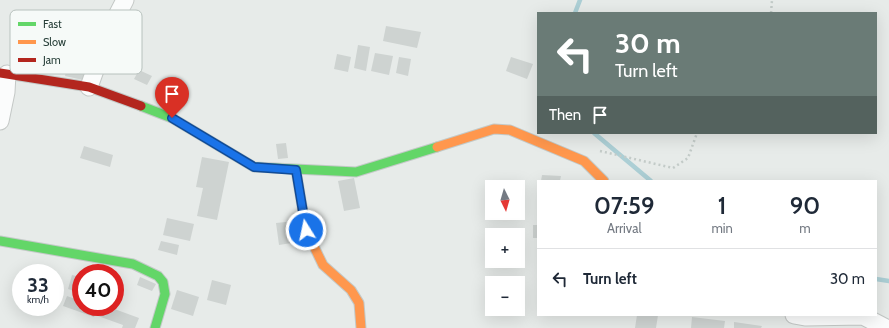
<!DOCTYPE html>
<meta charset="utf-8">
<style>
:root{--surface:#fff;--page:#f6f6f7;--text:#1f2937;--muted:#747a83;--line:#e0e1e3}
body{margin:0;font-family:Cabin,sans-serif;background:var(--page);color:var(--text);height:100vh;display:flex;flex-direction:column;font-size:15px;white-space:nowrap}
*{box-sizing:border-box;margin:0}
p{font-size:13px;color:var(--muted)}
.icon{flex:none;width:22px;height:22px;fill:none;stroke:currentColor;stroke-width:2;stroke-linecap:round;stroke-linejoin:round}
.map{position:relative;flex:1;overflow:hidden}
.side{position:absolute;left:537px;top:180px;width:340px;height:136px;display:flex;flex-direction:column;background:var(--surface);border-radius:0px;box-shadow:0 4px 16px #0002}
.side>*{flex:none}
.top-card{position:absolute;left:537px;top:12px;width:340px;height:122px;border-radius:0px;box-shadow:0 4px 16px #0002;background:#6a7b76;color:#fff;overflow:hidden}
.needle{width:26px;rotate:175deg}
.fabs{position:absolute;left:485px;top:180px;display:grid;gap:8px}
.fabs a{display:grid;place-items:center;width:40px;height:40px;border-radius:0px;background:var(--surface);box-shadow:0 4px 16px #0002;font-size:20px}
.speed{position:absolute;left:12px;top:264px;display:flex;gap:8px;font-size:20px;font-weight:700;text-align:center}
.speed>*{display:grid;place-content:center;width:52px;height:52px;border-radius:50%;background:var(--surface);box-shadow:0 4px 16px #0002;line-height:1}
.speed small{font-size:10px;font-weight:400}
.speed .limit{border:6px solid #d22;background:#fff;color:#111}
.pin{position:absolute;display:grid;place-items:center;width:34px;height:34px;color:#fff;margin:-41px -17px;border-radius:50% 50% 50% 0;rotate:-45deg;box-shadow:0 0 4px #0007}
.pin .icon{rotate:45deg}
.me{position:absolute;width:44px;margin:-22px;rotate:350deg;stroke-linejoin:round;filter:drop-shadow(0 0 3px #0008)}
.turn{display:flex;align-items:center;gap:14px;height:84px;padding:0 12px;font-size:18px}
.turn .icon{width:52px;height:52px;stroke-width:2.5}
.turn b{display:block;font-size:28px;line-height:34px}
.then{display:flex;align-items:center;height:38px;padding:0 12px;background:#0003;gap:8px;font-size:15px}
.eta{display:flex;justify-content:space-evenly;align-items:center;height:68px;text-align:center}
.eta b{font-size:24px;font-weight:600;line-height:28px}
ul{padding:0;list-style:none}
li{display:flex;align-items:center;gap:12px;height:60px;padding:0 12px;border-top:1px solid var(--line)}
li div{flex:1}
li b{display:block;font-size:15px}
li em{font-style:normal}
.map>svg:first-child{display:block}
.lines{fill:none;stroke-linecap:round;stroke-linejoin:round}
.stream{stroke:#accfd5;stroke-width:4.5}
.building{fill:#ced3d1}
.street-casing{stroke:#c4c8c6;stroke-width:19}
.fast-casing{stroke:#c3c9c7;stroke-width:11}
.slow-casing{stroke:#c3c9c7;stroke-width:11}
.jam-casing{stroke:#c3c9c7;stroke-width:11}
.path{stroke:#c3cbc8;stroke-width:2.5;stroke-dasharray:2 3;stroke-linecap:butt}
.street{stroke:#fbfcfc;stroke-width:17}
.fast{stroke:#63d668;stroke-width:9}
.slow{stroke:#ff974d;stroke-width:9}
.jam{stroke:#b3261e;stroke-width:9}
.route-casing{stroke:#114b97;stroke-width:10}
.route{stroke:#1a73e8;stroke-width:7}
.key{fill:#f6faf8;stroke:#b8c2be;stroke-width:1}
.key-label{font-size:11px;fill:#263e38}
</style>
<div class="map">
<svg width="889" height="328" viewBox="0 0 889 328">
<rect width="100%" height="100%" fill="#e7ebe9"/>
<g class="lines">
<g class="stream">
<path d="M575,13L580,0"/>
<path d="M594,133L651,181"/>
<path d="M876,279L889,281"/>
</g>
</g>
<g class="building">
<path d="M386,26L421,32L417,48L383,41Z"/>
<path d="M358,45L370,47L366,71L354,68Z"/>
<path d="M375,53L393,56L389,75L371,71Z"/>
<path d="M337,54L351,57L348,72L334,69Z"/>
<path d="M69,56L87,59L83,80L65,76Z"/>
<path d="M399,57L411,59L408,76L396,73Z"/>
<path d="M511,57L533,64L527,79L506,71Z"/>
<path d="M139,70L152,76L147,85L134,79Z"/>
<path d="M166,84L185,93L176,109L158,100Z"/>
<path d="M286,143L288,158L278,159L276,144Z"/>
<path d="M84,146L113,155L110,167L80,158Z"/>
<path d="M202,157L229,162L217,220L197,216L203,188L196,187Z"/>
<path d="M542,175L561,176L560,181H541Z"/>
<path d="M354,178L360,208L344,211L338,181Z"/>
<path d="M167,218L194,224L190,241L163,235Z"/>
<path d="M295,221L298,242L279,245L276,223Z"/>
<rect x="533" y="225" width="5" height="13"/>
<path d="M161,241L179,245L177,255L158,250Z"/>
<path d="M92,266L104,268L103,273H91Z"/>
<path d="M72,275L81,277V293L68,289Z"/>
<path d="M140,277L156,284L152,291L137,285Z"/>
<path d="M212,280L231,285L226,305L207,300Z"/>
<path d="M177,290L199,297L193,316L171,309Z"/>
<path d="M67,296L81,301V307H98L94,317L63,306Z"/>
<path d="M101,307H109L139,318L135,328H122L123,325L98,316Z"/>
<path d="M637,315H658L656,328H635Z"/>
<path d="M692,317L725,321L724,328H691Z"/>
<path d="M734,322L762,326L761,328H734Z"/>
</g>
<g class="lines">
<g class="street-casing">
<g id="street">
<path d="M89,87L109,31L125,0"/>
<path d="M0,121L6,92L7,74"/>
<path d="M794,315L805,317L863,316L886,328"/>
</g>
</g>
<g class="fast-casing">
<g id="fast">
<path d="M141,106L172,118L254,167L356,172L437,147"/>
<path d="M0,241L133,264L158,276L163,282L165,294L155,328"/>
</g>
</g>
<g class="slow-casing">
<g id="slow">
<path d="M437,147L494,129L510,130L584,161L604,181"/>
<path d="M296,170L306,230L323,265L351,290L359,303L361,328"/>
</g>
</g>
<g class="jam-casing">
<path id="jam" d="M0,73L89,87L141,106"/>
</g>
<g class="path">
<path d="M771,13L772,0"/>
<path d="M600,151L673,168L688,158L697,133"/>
</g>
<use href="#street" class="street"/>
<use href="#fast" class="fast"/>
<use href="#slow" class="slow"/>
<use href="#jam" class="jam"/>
</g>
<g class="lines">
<g class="route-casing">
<path id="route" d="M172,118L254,167L296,170L306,230"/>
</g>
<use href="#route" class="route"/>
</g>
<rect x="10" y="10" width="132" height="64" rx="6" class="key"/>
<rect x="18" y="22" width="18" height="4" fill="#63d668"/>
<rect x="18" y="40" width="18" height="4" fill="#ff974d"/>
<rect x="18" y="58" width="18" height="4" fill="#b3261e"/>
<g class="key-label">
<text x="43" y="28">Fast</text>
<text x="43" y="46">Slow</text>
<text x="43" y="64">Jam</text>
</g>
</svg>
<div class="fabs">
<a><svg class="needle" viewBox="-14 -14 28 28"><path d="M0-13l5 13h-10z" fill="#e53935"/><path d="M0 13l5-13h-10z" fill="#747a83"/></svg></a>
<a>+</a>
<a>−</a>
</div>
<div class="speed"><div>33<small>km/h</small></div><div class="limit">40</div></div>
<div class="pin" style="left:172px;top:118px;background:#d93025"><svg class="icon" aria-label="arrive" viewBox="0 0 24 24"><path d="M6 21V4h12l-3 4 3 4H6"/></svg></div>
<svg class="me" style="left:306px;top:230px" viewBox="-20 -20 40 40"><circle r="17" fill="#1a73e8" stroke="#fff" stroke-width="3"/><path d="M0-11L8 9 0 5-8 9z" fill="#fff"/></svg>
<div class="top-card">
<div class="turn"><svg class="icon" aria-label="left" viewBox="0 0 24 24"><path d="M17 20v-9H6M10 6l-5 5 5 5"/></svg><div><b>30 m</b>Turn left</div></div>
<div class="then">Then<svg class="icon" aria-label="arrive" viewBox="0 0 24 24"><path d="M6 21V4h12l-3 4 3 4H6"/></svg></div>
</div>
<section class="side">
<div class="eta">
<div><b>07:59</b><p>Arrival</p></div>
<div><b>1</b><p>min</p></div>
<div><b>90</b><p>m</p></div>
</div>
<ul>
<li><svg class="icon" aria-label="left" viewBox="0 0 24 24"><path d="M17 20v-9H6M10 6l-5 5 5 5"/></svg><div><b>Turn left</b></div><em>30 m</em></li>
</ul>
</section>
</div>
